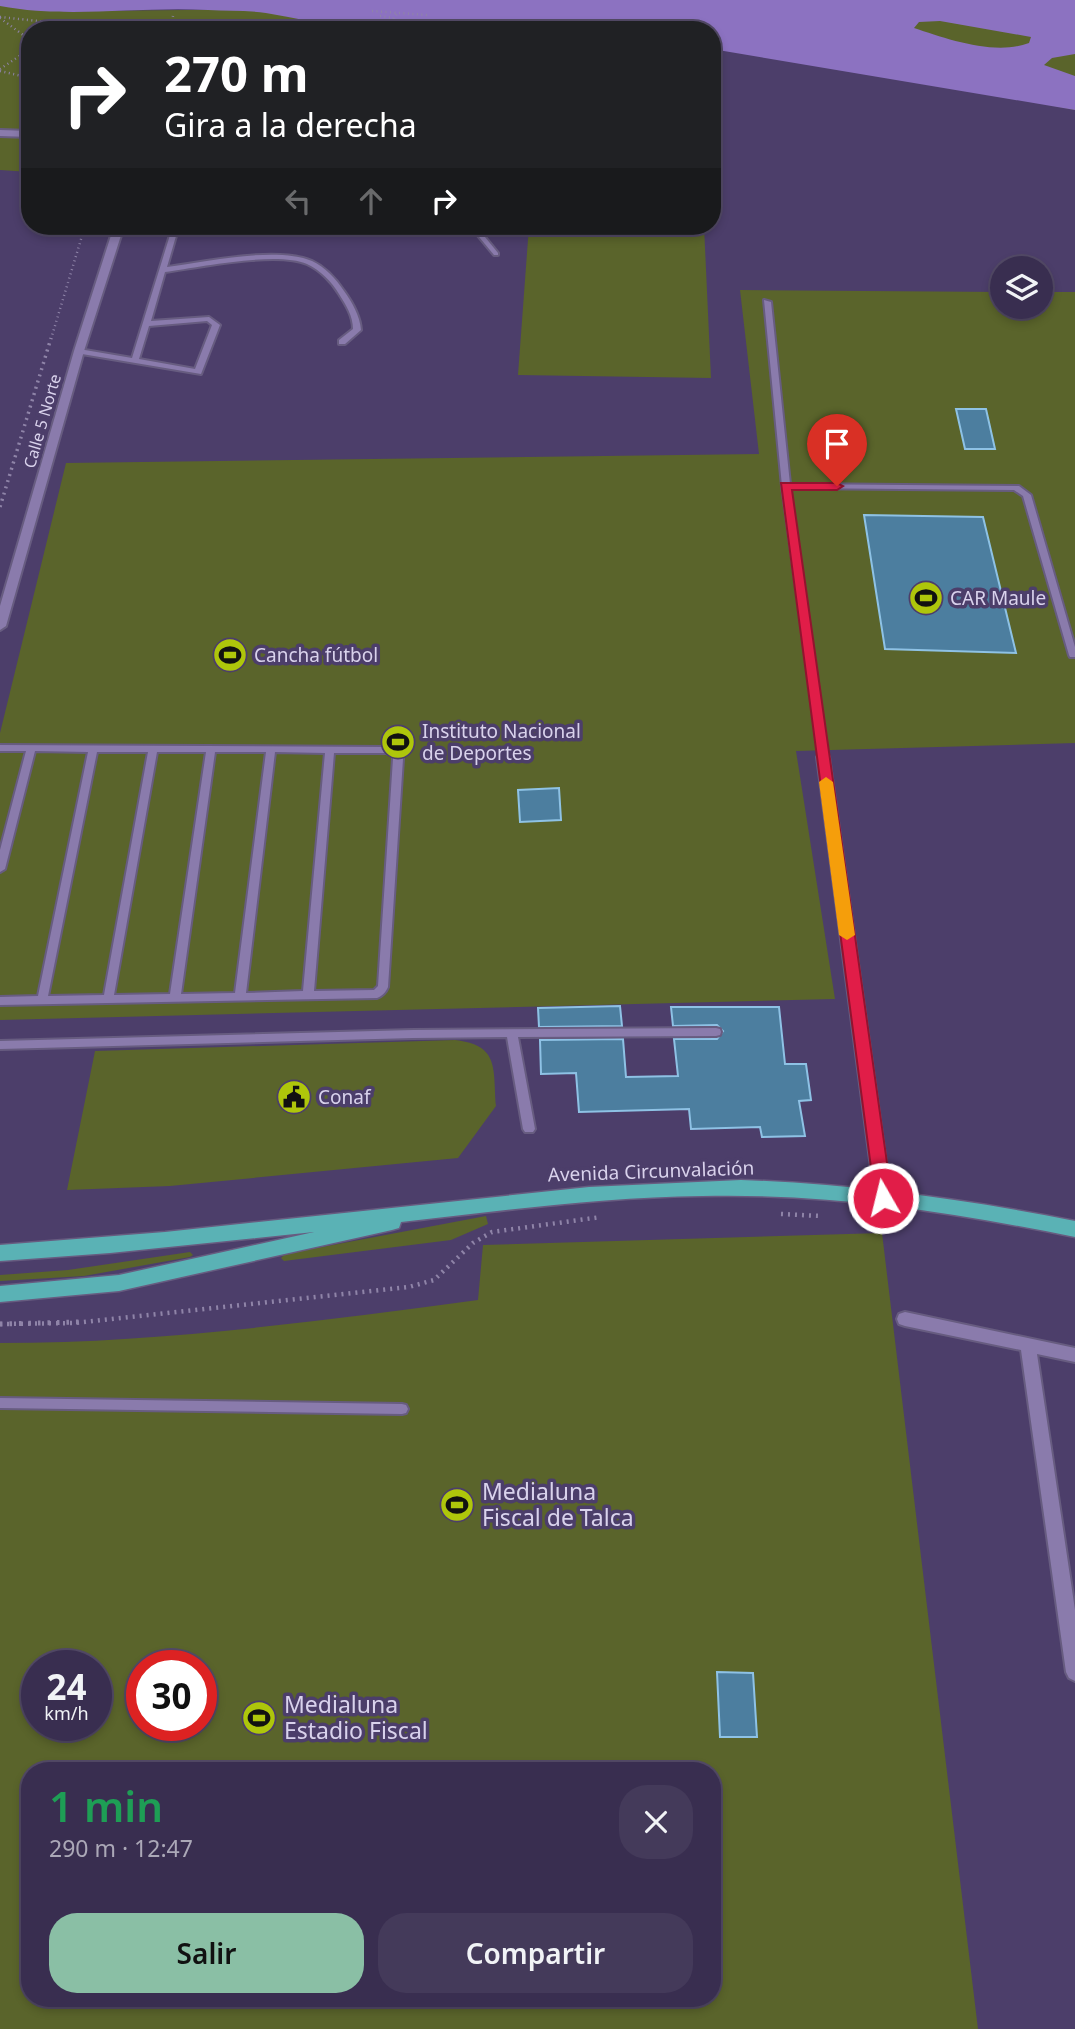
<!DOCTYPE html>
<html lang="es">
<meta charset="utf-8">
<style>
:root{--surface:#392e50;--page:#443a5a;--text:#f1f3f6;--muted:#aba8b7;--line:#534a67;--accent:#8abfa5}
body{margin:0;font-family:"Noto Sans",sans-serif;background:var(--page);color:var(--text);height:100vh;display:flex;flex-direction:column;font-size:26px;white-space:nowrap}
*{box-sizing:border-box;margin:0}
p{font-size:23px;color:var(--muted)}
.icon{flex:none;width:38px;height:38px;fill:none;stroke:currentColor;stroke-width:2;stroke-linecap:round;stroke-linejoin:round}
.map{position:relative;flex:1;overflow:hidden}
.drawer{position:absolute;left:21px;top:1762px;width:700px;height:245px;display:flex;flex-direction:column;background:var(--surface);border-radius:28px;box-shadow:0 4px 10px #0003,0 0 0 2px var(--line)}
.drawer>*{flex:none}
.top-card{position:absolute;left:21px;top:21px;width:700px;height:214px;border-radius:28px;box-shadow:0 4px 10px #0003,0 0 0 2px var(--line);background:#202124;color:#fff;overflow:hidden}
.tools{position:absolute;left:990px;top:256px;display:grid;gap:14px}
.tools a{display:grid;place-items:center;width:63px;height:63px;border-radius:50%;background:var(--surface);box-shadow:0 4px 10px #0003,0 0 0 2px var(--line);font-size:35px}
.speed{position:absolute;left:21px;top:1650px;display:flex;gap:14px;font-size:35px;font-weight:700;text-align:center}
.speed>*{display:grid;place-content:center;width:91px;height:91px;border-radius:50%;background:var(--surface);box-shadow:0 4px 10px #0003,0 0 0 2px var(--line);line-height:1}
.speed small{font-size:18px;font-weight:400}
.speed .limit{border:10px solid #d22;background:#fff;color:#111}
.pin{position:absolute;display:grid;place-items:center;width:60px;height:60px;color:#fff;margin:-72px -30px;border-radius:50% 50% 50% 0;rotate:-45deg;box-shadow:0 0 7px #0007}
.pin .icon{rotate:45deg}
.me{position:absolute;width:77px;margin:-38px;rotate:352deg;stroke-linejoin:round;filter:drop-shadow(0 0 5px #0008)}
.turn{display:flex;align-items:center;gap:24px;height:147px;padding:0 28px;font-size:32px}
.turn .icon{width:91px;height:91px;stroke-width:2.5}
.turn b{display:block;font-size:49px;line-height:60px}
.lanes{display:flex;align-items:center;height:66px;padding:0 28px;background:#0003;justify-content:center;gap:35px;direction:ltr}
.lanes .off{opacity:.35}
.round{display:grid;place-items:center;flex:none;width:74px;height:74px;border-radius:28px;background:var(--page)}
.overview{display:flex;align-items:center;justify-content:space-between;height:119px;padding:0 28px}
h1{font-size:42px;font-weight:600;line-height:52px;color:#1e9e55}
.primary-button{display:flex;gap:14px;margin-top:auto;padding:14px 28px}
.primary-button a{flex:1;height:80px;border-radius:28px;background:var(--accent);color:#111;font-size:28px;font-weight:600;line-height:80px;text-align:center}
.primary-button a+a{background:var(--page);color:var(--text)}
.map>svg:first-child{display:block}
.green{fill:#5a642b;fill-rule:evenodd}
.water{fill:#8c72c1;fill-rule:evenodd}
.building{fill:#4c7e9f;stroke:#8ec2e5;stroke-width:2}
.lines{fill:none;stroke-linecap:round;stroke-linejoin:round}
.service-casing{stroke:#675c80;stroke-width:4}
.minor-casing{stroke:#675c80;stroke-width:4}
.primary-casing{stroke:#675c80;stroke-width:3}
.path-far3{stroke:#8f84a8;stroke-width:2.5;stroke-dasharray:1 3.5;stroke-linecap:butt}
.path-far2{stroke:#8f84a8;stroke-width:3.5;stroke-dasharray:2 4.5;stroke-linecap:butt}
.path-far1{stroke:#8f84a8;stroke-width:4.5;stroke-dasharray:2 5;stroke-linecap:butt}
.path{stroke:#8f84a8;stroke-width:5;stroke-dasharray:2.5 7;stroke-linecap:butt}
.service{fill:#8a7bac;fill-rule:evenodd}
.minor{fill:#8a7bac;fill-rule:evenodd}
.primary{fill:#5ab2b5;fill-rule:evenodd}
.route{fill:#e11d48;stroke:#92132f;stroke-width:2}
.slow{fill:#f59e0b}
.labels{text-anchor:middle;stroke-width:7;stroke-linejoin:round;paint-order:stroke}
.far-street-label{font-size:16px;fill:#d9d2ec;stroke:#4c3e6a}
.poi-label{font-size:19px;fill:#d9d2ec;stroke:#4c3e6a;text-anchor:start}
.street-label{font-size:19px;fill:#d9d2ec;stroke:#4c3e6a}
.near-poi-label{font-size:23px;fill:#d9d2ec;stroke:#4c3e6a;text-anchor:start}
</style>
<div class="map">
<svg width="1075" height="2029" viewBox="0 0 1075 2029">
<rect width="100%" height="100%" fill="#4c3e6a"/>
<g class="green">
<path d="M1075,0V110L916,79L712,30L459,27L471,30H30V172L0,170V1L94,11Z"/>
<path d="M529,226H704L711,378L518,375Z"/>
<path d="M740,290L1003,292V306H1041V292H1075V743L796,751L835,999L0,1020V733L66,463L759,454Z"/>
<path d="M455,1040C500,1045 493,1069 496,1106L458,1158L170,1186L67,1190L95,1051Z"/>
<path d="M486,1216L488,1224L451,1240L284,1261L281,1258L285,1254Z"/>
<path d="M882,1233L978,2029H0V1343C160,1343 319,1321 478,1300L483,1245ZM37,1666H96V1726H37ZM142,1666H201V1726H142ZM30,1771H712V1998H30Z"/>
<path d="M190,1252L193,1255L190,1257L84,1276L0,1281V1275L68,1270Z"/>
</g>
<path class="water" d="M0,0H1075V54L1052,58L1044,65L1075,76V110L712,49V30H554L367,24C332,28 311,21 277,15C256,10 230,11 208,10C139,6 68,19 0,6ZM940,21L1031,37L1029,43C995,56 947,39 914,28L919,22Z"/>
<g class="building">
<path d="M956,409H986L995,449H965Z"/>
<path d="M864,515L983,517L1016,653L885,649Z"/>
<path d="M559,788L561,820L520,822L518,790Z"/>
<path d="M620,1006L622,1026L539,1027L538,1008Z"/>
<path d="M671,1007H779L785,1064H806L811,1100L799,1101L805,1136L762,1137L760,1127L691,1129L689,1109L579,1112L576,1073L541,1074L540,1040L623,1039L626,1077L678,1076L674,1039H717L723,1031L717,1025L673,1026Z"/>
<path d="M717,1672L753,1673L757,1737H720Z"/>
</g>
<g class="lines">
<g class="service-casing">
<g id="service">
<path d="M185,226H193L176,236L167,267C206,262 276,246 312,261C325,267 336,279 344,291C352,302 360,316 361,330L345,344H339V340L353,329C353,316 346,305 339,294C332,282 320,270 307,264C277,251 200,267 165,272L151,321L209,317L220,325L201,374L76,353L75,351L79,349L132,358L170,235ZM207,321L212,325L195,369L139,359L149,326Z"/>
<path d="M470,226H476L498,253V255H494Z"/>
<path d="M764,300L771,302L790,484L1019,486L1031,495L1075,647V657H1070L1069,655L1023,496L1014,490L790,488L828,757L823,760L820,759L782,486Z"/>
<path d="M0,745L387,747L400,752L403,759L388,987C386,992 382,996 377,998L0,1005V997L38,996L88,752L35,751L5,869L0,872V850L26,751H0ZM97,752H148L104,995L48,996ZM157,752H206L170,994L114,995ZM215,752H266L235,993L181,994ZM275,752L325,753L303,991L246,993ZM334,753H386L393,756V759L378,986L374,990L314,991Z"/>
<path d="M716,1028L720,1029L721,1032L720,1035L716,1036L518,1037L535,1129L533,1132H525L523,1129L507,1037L413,1038L0,1049V1041L413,1030Z"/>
<path d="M0,1398L402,1404L406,1405L408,1409L406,1413L402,1414L0,1408Z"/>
</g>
</g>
<g class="minor-casing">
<g id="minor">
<path d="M0,130L30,131V137L0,136Z"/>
<path d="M114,226H124L84,351L6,626L0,630V606L74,351Z"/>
<path d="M823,753L829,757L891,1198L888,1202L883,1204L878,1202L875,1198L817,757Z"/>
<path d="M905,1312L1075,1348V1362L1037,1354L1075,1610V1681L1069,1678L1066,1672L1021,1350L905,1326L899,1324L897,1319L899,1314Z"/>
</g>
</g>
<g class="primary-casing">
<path id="primary" d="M741,1180C854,1184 964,1199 1075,1221V1237C952,1212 828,1193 702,1196C602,1197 501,1211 401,1222L399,1228L392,1230L119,1291L0,1302V1286L119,1275L314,1232L110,1253L0,1261V1245L165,1232L589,1187Z"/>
</g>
<g class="path-far3">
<path d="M372,11L427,15"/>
<path d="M380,16L393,18"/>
<path d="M0,17L124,30"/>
<path d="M0,18L30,40"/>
<path d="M388,26L398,12"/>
<path d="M57,30L65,24"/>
<path d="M170,30L173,16"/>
<path d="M0,69L30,49"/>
<path d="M0,71L30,78"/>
<path d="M51,339L85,226"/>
</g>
<path class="path-far2" d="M0,507L51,338"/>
<g class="path-far1">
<path d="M781,1214L821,1216"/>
<path d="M0,1324L75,1323L409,1287L434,1280L473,1243L492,1232L601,1217"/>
</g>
<path class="path" d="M0,1324L81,1322"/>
<use href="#service" class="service"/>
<use href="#minor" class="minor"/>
<use href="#primary" class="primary"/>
</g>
<path class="route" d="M781,483H837L843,486L837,490H792L892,1198L883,1205L875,1198Z"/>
<path class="slow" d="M826,777L833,782L855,935L847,940L839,935L819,782Z"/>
<defs>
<g id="stadium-disc" transform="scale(1.75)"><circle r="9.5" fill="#aec60b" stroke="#4c3e6a"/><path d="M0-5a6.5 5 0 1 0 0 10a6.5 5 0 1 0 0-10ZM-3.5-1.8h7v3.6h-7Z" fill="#111"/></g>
<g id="civic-disc" transform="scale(1.75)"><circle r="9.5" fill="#aec60b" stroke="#4c3e6a"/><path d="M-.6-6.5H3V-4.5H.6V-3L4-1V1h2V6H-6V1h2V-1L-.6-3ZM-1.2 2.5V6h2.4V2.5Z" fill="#111"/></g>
</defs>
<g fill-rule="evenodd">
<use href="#stadium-disc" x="926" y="598"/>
<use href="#stadium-disc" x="230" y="655"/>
<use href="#stadium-disc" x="398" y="742"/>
<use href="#civic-disc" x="294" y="1097"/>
<use href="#stadium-disc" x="457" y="1505"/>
<use href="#stadium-disc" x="259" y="1718"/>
</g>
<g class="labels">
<g class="far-street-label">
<text transform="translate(42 421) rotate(-74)" y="6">Calle 5 Norte</text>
</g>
<g class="poi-label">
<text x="950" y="605">CAR Maule</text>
<text x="254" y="662">Cancha fútbol</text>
<text x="422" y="738">Instituto Nacional<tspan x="422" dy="22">de Deportes</tspan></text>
<text x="318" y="1104">Conaf</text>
</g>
<g class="street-label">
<text transform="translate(651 1171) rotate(-2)" y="7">Avenida Circunvalación</text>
</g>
<g class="near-poi-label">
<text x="482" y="1500">Medialuna<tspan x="482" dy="26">Fiscal de Talca</tspan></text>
<text x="284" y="1713">Medialuna<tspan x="284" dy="26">Estadio Fiscal</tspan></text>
</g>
</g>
</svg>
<div class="tools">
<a><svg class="icon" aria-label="layers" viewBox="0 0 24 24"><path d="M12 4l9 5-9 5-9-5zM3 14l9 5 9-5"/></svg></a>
</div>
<div class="speed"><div>24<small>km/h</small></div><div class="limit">30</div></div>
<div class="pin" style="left:837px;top:486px;background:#d93025"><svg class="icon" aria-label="arrive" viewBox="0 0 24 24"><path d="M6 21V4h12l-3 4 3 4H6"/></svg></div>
<svg class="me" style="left:883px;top:1198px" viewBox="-20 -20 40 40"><circle r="17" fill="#e11d48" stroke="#fff" stroke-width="3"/><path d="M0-11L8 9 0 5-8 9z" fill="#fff"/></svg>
<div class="top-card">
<div class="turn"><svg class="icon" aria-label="right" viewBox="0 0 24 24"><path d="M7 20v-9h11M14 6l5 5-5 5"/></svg><div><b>270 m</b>Gira a la derecha</div></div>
<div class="lanes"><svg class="icon off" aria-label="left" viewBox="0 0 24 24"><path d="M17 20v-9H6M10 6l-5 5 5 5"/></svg><svg class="icon off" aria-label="ahead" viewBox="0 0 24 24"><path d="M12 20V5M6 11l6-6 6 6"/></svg><svg class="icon" aria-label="right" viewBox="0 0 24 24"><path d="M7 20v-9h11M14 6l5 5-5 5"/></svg></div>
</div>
<section class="drawer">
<div class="overview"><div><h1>1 min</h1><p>290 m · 12:47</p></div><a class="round"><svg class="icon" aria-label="close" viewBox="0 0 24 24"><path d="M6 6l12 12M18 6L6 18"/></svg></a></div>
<div class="primary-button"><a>Salir</a><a>Compartir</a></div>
</section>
</div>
